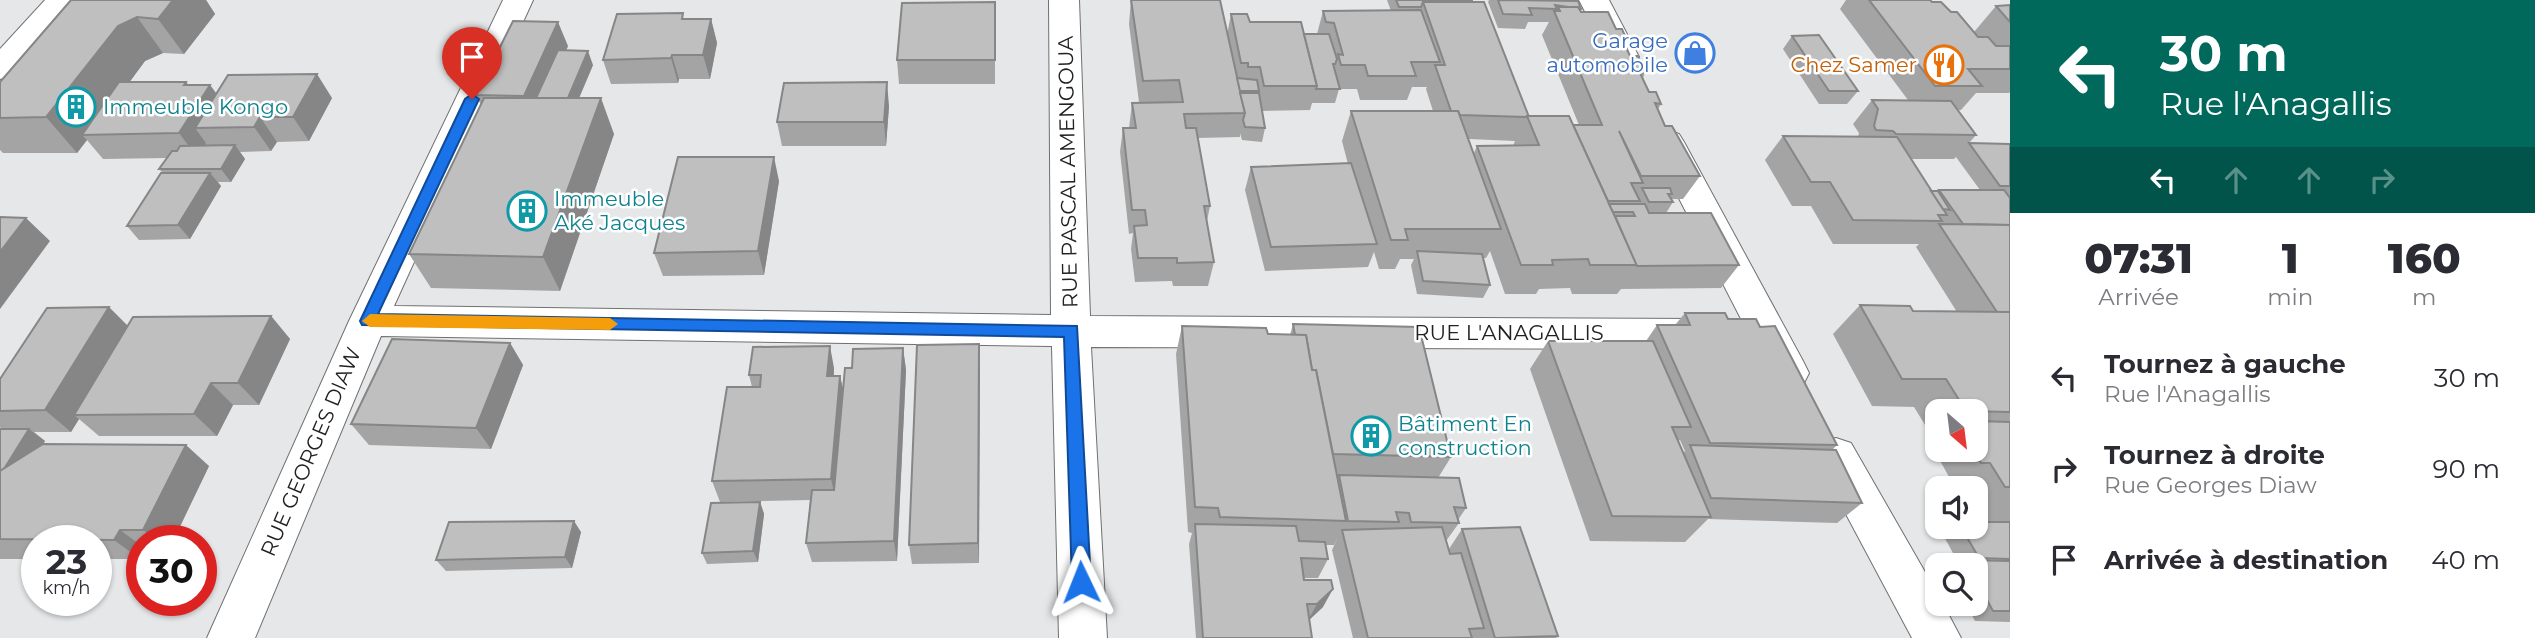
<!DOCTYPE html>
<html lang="fr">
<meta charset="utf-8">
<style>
:root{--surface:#fff;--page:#f7f7f7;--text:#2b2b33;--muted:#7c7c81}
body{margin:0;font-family:Montserrat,sans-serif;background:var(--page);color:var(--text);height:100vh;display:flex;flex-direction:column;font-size:26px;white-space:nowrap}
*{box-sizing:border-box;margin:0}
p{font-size:23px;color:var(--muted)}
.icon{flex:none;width:38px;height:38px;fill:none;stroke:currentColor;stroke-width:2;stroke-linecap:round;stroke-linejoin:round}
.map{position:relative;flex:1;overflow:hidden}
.side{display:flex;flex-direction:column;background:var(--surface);width:525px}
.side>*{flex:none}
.hud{background:#00695c;color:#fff;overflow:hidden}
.needle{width:46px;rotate:152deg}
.tools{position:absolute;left:1925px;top:399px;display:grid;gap:14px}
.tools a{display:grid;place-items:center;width:63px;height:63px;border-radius:14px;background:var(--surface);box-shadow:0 2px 5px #0004;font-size:35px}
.speed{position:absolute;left:21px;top:525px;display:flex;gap:14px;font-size:35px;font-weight:700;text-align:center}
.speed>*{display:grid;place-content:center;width:91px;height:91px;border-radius:50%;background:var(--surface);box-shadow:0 2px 5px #0004;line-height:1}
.speed small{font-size:18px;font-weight:400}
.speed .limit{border:10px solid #d22;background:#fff;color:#111}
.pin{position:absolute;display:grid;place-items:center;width:60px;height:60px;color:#fff;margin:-72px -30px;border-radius:50% 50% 50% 0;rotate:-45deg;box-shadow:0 0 7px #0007}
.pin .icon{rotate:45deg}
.me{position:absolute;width:77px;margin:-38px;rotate:358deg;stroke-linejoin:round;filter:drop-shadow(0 0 5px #0008)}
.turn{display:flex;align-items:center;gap:24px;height:147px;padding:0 35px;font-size:32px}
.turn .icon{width:91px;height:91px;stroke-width:2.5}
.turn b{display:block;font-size:49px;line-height:60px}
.lanes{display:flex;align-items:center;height:66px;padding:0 35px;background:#0003;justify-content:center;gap:35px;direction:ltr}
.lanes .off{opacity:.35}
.eta{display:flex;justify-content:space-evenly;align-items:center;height:119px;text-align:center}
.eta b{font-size:42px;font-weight:800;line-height:49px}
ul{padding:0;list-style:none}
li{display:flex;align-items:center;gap:21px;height:91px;padding:0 35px}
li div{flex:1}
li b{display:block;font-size:26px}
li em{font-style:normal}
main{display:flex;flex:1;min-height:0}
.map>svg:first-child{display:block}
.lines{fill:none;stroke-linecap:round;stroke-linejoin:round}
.minor-casing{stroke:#6f7071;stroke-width:2}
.tertiary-casing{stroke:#6f7071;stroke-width:2}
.minor{fill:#fff;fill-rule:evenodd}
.tertiary{fill:#fff;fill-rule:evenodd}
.wall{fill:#a5a4a5;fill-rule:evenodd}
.shaded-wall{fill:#868686}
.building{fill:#c0bfc0;stroke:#868686;stroke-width:2}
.route{fill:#1a73e8;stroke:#114b97;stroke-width:2}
.slow{fill:#f59e0b}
.labels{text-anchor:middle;stroke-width:5;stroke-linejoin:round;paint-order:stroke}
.shop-label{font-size:21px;fill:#366cbe;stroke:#fff;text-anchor:end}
.food-label{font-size:21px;fill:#c56008;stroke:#fff;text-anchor:end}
.culture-label{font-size:21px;fill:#0d838f;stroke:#fff;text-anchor:start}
.street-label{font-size:21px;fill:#212122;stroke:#fff}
</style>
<main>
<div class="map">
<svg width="2010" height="638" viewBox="0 0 2010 638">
<rect width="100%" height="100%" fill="#e5e7e8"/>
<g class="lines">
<g class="minor-casing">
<g id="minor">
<path d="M503,0H533L394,306L1051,315L1049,0H1079L1090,316L1702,319L1716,323L1721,334L1716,345L1702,349L1091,347L1107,638H1059L1052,346L381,336L255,638H207L349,321Z"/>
<path d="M1579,0H1609L1639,57L1634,64L1623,67L1612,64Z"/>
<path d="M1667,130L1679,134L1684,142L1803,361L1809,373L1803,385L1789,389L1775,385L1650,142L1655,134Z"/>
<path d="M1836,438L1851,443L1937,593V604H1943L1961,638H1912L1815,456L1821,443Z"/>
</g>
</g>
<g class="tertiary-casing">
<path id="tertiary" d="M45,0H76L11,76L0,79V49Z"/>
</g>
<use href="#minor" class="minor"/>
<use href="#tertiary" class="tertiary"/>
</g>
<g class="wall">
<path d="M71,0H206L215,14L184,54L163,53L145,61L129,82H186L188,85H210L217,94L332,98L309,141L277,142L271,151L240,152L245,159L231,182H218L221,186L190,239L139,240L127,226L163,173L159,169L167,158L103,159L87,140L77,153H3L0,150V82Z"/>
<path d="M1131,0L1227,35L1231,14L1250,22L1304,34H1317L1323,11H1391L1387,0H1472L1529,116L1573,125H1579L1542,35L1549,22H1528L1525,29L1498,28L1488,2L1489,0H1549L1581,9L1580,11L1616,29L1626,38L1624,42L1630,56L1645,73L1643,78L1649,92L1661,104L1658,109L1665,126L1700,176L1683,199H1671L1673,202L1666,213L1739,265L1721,288L1621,289L1617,294H1572L1570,288L1539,289L1536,294H1505L1490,251L1486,258H1483L1490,285L1483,298L1417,294L1411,265L1414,259H1400L1395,269H1379L1374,252L1368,267L1265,271L1245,190L1251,167L1348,164L1342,141L1351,111H1433L1426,89L1427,87H1412L1407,100H1360L1357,89H1339L1335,103H1312L1310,110L1262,111L1265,128L1262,142L1242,140L1240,133V137L1197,138L1210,206L1207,221L1214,262L1208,286H1173L1172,281L1135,282L1131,249L1133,233L1129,234L1120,152L1123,128H1129L1132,103L1139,102L1129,24ZM1469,139L1515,141L1513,146H1477L1474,153Z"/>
<path d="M1846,0H1930L1951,12L1974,32L1996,6L2010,5V92L2009,93H1976L1961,110H1957L1976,135L1969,143L2010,144V622L1975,621L1966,604H1976V565H1957L1959,564L1942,533L1951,527H1976L1986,522L1980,511L1984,508H1976V488H1965L1962,484H1953L1929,441L1933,438L1914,407L1872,406L1833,334L1860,305L1913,311L1957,312L1916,247L1919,244H1833L1811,206H1792L1765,160L1783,136L1858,137L1859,133L1853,124L1872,100H1908L1840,9ZM1956,157L1980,190H1939L1937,191H1931L1910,159H1954ZM1937,411H1976V450H1937Z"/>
<path d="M995,2V84H899L897,60Z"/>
<path d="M685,19H711L717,43L710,79H679L678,83L611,84L603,60Z"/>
<path d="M1792,36L1858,91L1847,104H1819L1783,49Z"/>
<path d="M568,46L566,50L593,65L579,98L614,134L560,291L431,288L409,254L481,105L476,95Z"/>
<path d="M889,106L886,146H782L777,122Z"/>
<path d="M779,181L764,275L663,276L654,253Z"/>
<path d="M1685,313L1728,319L1760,327L1837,445L1832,450L1862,503L1837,523L1708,519L1685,542L1590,541L1530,369L1548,341H1646L1657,325H1675ZM1680,440L1685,451L1683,453L1678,441Z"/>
<path d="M271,316L290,339L259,405H233L217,436H99L79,419L71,432H34L45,441L43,444L209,466L173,541H142V557L140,559H96V541H37V559H0V429H2L0,427V379L128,326Z"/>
<path d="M1293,324L1451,457L1438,478L1466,508L1458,520L1459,523L1446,541L1449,549L1462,529L1558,636L1556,638H1353L1332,550L1338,537L1334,545H1326L1328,559L1318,578H1304L1323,607L1309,620L1312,638H1196L1189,544L1192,533L1188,532L1176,354L1182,326L1268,334L1290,335Z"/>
<path d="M510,343L523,365L491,449L369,445L351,424Z"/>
<path d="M979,344V563L912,564L909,545Z"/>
<path d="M903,348L906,370L897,561L812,562L806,543L810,500L720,502L712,481L752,387L749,375L834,368V376H840L843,389L852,368Z"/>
<path d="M760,502L764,514L758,562L707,564L702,553Z"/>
<path d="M581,532L572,568L446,571L436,560Z"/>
</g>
<g class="shaded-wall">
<path d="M173,0H206L215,14L184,54L158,19Z"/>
<path d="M137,17L163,53L145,61L91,135H82L87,140L77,153L46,117L118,26Z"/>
<path d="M711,19L717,43L710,79L703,55Z"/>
<path d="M558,22L568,46L535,120L524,96Z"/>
<path d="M588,51L593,65L571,117L566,104Z"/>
<path d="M672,55L679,79L678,83L671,58Z"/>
<path d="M317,74L332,98L309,141L293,117Z"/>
<path d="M186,82L200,100L210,85L227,109L195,128L206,143L197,157L179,133L184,85Z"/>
<path d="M887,82L889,106L886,146L884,122Z"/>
<path d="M601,98L614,134L560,291L543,257Z"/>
<path d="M260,117L277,142L271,151L254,127Z"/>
<path d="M235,145L245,159L231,182L221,169Z"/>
<path d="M774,157L779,181L764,275L758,251Z"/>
<path d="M210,173L221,186L190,239L178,225Z"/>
<path d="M26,218L50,241L0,309V252Z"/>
<path d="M109,307L132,330L74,415L79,419L71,432L45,410Z"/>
<path d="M271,316L290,339L259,405L238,383Z"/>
<path d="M510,343L523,365L491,449L476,428Z"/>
<path d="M979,344L980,367L979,563L978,543Z"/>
<path d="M830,346L834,368L832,398L827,376Z"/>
<path d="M903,348L906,370L897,561L894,541Z"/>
<path d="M840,376L845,398L836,500L831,479Z"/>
<path d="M211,383L233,405L217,436L194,414Z"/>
<path d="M29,429L45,441L0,514V475Z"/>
<path d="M186,445L209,466L173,541H158L143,530Z"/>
<path d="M760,502L764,514L758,562L753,551Z"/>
<path d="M574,521L581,532L572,568L565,557Z"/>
<path d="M120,530L142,546V557L140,559L114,540Z"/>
<path d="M1333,589L1323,607L1307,622L1317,604Z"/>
</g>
<g class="building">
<path d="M71,0H173L158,19L137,17L118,26L46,117L0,118V82Z"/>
<path d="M1131,0H1220L1245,113L1184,114L1186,128H1196L1210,206H1204L1214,262L1177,263V258H1138L1134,226L1147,225L1145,210H1132L1123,128H1136L1132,103L1183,102L1179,80L1143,81Z"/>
<path d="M1396,0H1472V2H1423L1421,7H1399Z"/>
<path d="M1498,0L1578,1L1581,9H1579L1578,7H1568L1555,5L1557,9L1529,8L1532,15L1503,14Z"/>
<path d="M1869,0H1930L1932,2H1941L1951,12H1957L1978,37H1988L1996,46H2010V69H1968L1982,86H1935Z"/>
<path d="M995,2V60H897L902,3Z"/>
<path d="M1423,2H1484L1529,117L1460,115L1458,111H1451L1435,65H1445Z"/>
<path d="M2010,5V22L1996,6Z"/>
<path d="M1558,7H1578L1581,12H1608L1616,29H1622L1626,38H1622L1630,56H1638L1645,73H1640L1649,92H1656L1661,104L1655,103L1665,126H1672L1700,176H1641L1619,131L1643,183H1631L1640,201H1608L1573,125H1602L1554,11H1560Z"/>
<path d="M1421,10L1440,62H1411L1416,76H1368L1365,65H1341L1338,54L1343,55L1334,23L1326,22L1323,11Z"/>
<path d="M683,13L682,19H711L703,55H672L671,58L603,60L617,14Z"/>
<path d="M1231,14H1247L1250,22H1301L1317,86H1264L1260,67H1248V63H1241Z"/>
<path d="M513,21L558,22L524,96L476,95Z"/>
<path d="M1304,34H1329L1337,59L1335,64H1333L1340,89H1316L1317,86Z"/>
<path d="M1819,35L1858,91H1829L1792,36Z"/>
<path d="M558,50L588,51L568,98H536Z"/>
<path d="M317,74L293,117H260L254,127L195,128L228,75Z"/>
<path d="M1237,78L1257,80L1259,91H1240Z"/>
<path d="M119,82H186L184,85H210L179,133L82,135Z"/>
<path d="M887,82L884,122H777L784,83Z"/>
<path d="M1240,93H1259L1265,128L1245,127L1243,120L1245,113Z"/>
<path d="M484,98H601L543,257L409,254Z"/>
<path d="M1872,100L1951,101L1976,135L1896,134L1893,131L1876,130L1874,126L1878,109Z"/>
<path d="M1351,111H1458L1501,229H1405L1408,240H1391Z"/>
<path d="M1527,116H1569L1637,265H1590L1588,259L1552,260L1553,265H1521L1477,146L1539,145Z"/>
<path d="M1783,136L1897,137L1947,215H1938L1942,221L1853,220L1830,182H1811Z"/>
<path d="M1969,143L2010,144V186H2000Z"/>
<path d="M235,145L221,169H159L172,151H177L180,146Z"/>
<path d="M678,157H774L758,251L654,253Z"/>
<path d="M1351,163L1377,244L1271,247L1251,167Z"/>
<path d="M161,173H210L178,225L127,226Z"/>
<path d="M1642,188H1670L1672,194H1668L1673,202H1649Z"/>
<path d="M1939,190H2004L2010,198V225L1963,224Z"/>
<path d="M1931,191H1938L1950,210L1943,209Z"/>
<path d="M1609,204H1645L1649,213H1711L1739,265L1637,266L1615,216H1635L1633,212H1613Z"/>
<path d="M0,217L26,218L0,252Z"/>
<path d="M1939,224L2010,225V312H1997Z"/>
<path d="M1417,251L1482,254L1490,285L1423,281Z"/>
<path d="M1860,305L1910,306L1913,311L2010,312V412L1966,411L1946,379H1902Z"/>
<path d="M109,307L45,410L0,411V379L47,308Z"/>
<path d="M1685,313H1725L1728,319H1756L1760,327L1775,326L1837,445L1710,443L1657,325H1690Z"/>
<path d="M271,316L238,383H211L194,414L74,415L133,317Z"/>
<path d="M1293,324L1419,327L1451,457L1333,454L1316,370H1312L1306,335H1295Z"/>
<path d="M1182,326L1266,328L1268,334L1306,335L1312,370H1316L1346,521L1220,517L1218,508L1195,507Z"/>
<path d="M392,339L510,343L476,428L351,424Z"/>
<path d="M1548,341H1653L1691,427H1672L1711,517L1612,516Z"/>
<path d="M979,344L978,543L909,545L917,345Z"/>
<path d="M830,346L827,376H840L831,479L712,481L727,387H760L761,375H749L753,347Z"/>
<path d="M903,348L894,541L806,543L812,490H834L845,368H852L853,349Z"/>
<path d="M1976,421L2010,422V487H2005L1990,463H1981L1973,450H1976Z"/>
<path d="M0,429H29L4,469L0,471Z"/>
<path d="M43,444L186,445L143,530H120L114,540L0,539V471Z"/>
<path d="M1690,445L1836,450L1862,503L1711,498Z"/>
<path d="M1339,475L1459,478L1466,508L1454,507L1459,523L1411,522L1409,513L1396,512L1399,522L1348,521Z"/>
<path d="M760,502L753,551L702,553L711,503Z"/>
<path d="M574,521L565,557L436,560L449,522Z"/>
<path d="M1976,522H2010V559L1979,558L1961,527H1976Z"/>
<path d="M1195,524L1296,526L1299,541L1325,542L1328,559L1301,558L1304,580H1331L1333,589L1317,604H1307L1312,638H1203Z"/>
<path d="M1442,527L1450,554L1461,553L1484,628L1469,629L1472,638H1368L1342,530Z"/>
<path d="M1520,527L1558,636L1495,638L1462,529Z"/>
<path d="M1965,560L2010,561V611H1993L1976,580V565H1968Z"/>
</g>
<path class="route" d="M472,94L479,99L378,314L1077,326L1091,582L1088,588L1081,591L1074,588L1072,582L1064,337L362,325L360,321L465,99Z"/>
<path class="slow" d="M370,314L610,318L618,324L610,330L370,327L362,321Z"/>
<defs>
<g id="shop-ring" transform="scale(2.0125)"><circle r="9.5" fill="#fff" stroke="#3f7fe0" stroke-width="1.5"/><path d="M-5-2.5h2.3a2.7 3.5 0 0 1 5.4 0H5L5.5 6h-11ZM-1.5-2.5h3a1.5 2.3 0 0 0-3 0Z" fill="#3f7fe0"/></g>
<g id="restaurant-ring" transform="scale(2.0125)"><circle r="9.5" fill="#fff" stroke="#e8710a" stroke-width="1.5"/><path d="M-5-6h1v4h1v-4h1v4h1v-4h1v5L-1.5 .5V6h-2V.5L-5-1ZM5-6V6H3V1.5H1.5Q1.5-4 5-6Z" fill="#e8710a"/></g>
<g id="building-ring" transform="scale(2.0125)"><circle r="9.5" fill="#fff" stroke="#0f9aa8" stroke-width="1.5"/><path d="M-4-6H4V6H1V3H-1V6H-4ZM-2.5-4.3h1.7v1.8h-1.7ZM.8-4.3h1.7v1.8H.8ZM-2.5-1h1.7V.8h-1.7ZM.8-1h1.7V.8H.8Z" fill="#0f9aa8"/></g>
</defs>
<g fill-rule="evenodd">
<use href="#shop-ring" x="1695" y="53"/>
<use href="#restaurant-ring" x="1944" y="65"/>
<use href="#building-ring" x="76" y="107"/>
<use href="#building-ring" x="527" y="211"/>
<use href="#building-ring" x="1371" y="436"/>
</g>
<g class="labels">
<g class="shop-label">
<text x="1668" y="48">Garage<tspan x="1668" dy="24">automobile</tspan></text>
</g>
<g class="food-label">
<text x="1917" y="72">Chez Samer</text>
</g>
<g class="culture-label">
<text x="103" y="114">Immeuble Kongo</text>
<text x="554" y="206">Immeuble<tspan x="554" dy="24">Aké Jacques</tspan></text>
<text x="1398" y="431">Bâtiment En<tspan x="1398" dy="24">construction</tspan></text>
</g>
<g class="street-label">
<text transform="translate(1068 172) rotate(-91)" y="7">RUE PASCAL AMENGOUA</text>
<text x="1509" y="340">RUE L'ANAGALLIS</text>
<text transform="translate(311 452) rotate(-67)" y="7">RUE GEORGES DIAW</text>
</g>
</g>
</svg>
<div class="tools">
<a><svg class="needle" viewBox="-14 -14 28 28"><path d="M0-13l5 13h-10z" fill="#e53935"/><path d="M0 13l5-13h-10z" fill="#7c7c81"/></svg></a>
<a><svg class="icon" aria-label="sound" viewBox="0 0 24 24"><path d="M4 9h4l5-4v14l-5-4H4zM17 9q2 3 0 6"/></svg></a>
<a><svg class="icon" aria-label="search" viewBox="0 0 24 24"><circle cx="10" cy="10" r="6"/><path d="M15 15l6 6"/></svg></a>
</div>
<div class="speed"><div>23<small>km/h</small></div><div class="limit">30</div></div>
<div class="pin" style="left:472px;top:99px;background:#d93025"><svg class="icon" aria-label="arrive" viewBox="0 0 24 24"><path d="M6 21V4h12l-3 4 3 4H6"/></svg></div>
<svg class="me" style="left:1081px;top:582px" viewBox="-20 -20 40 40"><path d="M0-17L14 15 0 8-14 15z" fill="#1a73e8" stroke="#fff" stroke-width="4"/></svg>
</div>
<section class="side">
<div class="hud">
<div class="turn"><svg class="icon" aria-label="left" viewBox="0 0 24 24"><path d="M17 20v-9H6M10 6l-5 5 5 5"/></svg><div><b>30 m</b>Rue l'Anagallis</div></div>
<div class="lanes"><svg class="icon" aria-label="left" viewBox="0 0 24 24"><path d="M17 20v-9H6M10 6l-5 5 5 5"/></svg><svg class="icon off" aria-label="ahead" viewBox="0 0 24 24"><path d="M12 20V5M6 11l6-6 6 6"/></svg><svg class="icon off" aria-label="ahead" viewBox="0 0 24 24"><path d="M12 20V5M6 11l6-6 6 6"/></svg><svg class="icon off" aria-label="right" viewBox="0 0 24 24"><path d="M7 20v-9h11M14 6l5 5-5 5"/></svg></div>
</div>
<div class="eta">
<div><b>07:31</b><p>Arrivée</p></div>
<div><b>1</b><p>min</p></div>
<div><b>160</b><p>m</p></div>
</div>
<ul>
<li><svg class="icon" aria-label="left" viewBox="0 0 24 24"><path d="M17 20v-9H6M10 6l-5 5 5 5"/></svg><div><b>Tournez à gauche</b><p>Rue l'Anagallis</p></div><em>30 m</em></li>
<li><svg class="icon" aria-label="right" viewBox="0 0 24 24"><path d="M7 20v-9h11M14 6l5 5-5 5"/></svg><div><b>Tournez à droite</b><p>Rue Georges Diaw</p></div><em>90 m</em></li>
<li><svg class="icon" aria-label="arrive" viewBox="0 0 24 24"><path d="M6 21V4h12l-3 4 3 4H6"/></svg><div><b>Arrivée à destination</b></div><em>40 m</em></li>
</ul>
</section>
</main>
